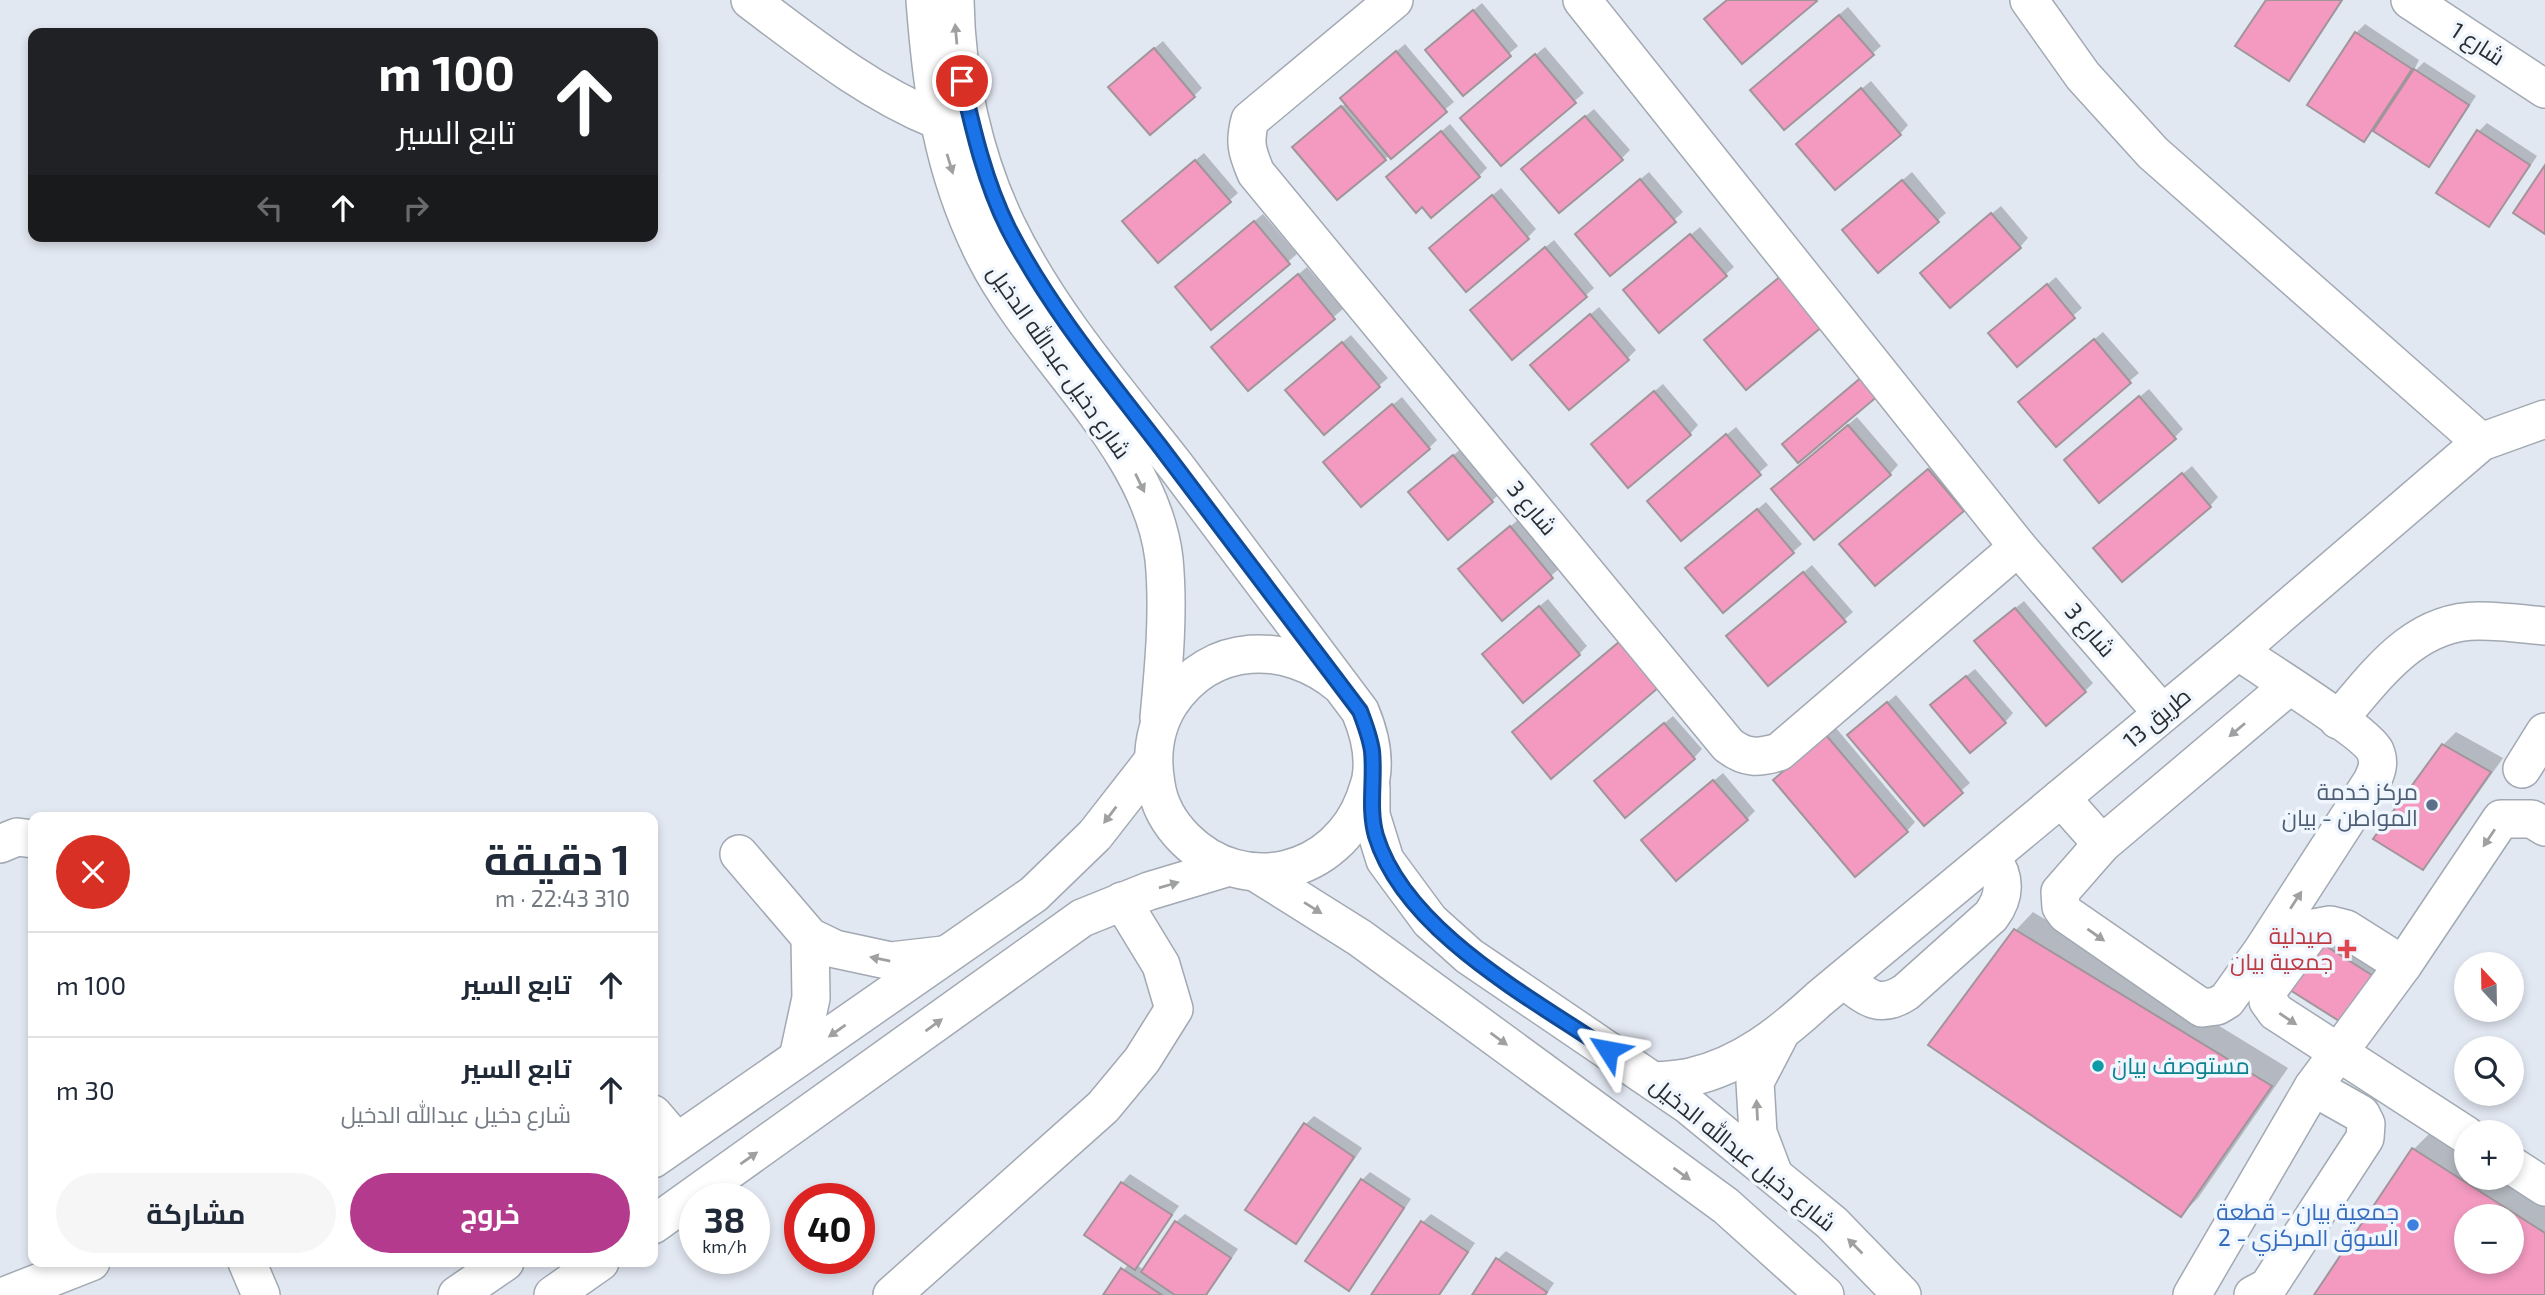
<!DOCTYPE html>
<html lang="ar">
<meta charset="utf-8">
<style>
:root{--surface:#fff;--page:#f6f6f7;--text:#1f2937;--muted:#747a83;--line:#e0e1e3;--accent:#b43a8e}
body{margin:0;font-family:"Exo 2",Cairo,sans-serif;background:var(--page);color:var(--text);direction:rtl;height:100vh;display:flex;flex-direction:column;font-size:26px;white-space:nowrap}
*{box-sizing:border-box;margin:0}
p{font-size:23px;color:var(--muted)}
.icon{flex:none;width:38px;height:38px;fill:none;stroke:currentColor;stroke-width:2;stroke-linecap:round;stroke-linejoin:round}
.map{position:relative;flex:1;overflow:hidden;direction:ltr}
.panel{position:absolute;left:28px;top:812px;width:630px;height:455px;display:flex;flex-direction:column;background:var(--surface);border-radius:14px;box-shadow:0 4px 10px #0003;direction:rtl}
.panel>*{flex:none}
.hud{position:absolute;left:28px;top:28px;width:630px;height:214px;border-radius:14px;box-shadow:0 4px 10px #0003;direction:rtl;background:#202124;color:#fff;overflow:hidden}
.needle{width:46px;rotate:338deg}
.controls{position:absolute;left:2454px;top:952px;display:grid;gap:14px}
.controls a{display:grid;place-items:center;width:70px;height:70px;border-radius:50%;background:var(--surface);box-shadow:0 4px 10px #0003;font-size:35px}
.speed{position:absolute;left:679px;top:1183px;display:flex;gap:14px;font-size:35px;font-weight:700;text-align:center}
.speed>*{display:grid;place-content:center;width:91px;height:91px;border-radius:50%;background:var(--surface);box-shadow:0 4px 10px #0003;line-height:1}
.speed small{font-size:18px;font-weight:400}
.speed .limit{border:10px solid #d22;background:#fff;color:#111}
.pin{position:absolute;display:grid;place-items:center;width:60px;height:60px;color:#fff;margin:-30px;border:4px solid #fff;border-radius:50%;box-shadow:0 2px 7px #0007}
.me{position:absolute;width:77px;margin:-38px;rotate:304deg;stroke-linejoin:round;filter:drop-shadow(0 0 5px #0008)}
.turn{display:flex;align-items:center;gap:24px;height:147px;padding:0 28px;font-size:32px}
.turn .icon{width:91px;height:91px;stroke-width:2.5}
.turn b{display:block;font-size:49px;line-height:60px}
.lanes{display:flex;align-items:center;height:66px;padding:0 28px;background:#0003;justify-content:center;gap:35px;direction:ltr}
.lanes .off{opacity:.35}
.round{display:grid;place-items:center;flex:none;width:74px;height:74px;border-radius:37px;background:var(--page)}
.headline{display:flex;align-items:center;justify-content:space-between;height:119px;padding:0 28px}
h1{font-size:42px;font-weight:700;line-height:52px}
.button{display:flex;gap:14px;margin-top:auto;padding:14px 28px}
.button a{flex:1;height:80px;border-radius:42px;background:var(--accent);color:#fff;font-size:28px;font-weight:700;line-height:80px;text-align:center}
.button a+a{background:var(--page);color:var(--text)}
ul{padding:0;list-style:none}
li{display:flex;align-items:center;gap:21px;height:105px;padding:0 28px;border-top:2px solid var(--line)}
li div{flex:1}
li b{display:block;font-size:26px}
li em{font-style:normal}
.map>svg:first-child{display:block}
.shadow{fill:#0003;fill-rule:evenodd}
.building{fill:#f49ac1;stroke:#a1959a;stroke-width:2;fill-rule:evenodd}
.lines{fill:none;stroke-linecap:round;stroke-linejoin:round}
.minor-casing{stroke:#a2a9b2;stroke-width:40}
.minor{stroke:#fff;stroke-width:37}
.oneway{fill:#9fa0a2}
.route-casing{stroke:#114b97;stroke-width:18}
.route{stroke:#1a73e8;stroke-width:12}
.service-dot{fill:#5c6f8a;stroke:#f0f6fe;stroke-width:2.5}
.health-dot{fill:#e0444e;stroke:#f0f6fe;stroke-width:2.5}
.culture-dot{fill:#0f9aa8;stroke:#f0f6fe;stroke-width:2.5}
.shop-dot{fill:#3f7fe0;stroke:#f0f6fe;stroke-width:2.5}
.labels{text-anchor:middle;stroke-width:7;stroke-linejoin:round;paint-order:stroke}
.street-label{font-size:23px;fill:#2a2c30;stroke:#f0f6fe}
.service-label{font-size:23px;fill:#4e5e75;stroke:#f0f6fe;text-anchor:end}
.health-label{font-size:23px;fill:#be3a42;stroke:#f0f6fe;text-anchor:end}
.culture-label{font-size:23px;fill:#0d838f;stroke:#f0f6fe;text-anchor:start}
.shop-label{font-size:23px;fill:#366cbe;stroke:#f0f6fe;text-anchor:end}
</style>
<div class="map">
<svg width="2545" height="1295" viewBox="0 0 2545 1295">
<rect width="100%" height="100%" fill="#e2e8f2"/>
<g class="shadow">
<path d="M2268,0H2343L2297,70L2288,79Z"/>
<path d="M1482,3L1518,46L1463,93L1436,42Z"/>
<path d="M1848,7L1881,46L1872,54L1760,81Z"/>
<path d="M2365,24L2419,60L2412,74L2424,62L2476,96L2437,156L2428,165L2373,129L2363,140L2309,105L2356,33Z"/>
<path d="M1163,41L1202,88L1194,96L1119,78Z"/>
<path d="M1405,44L1454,102L1338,198L1303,139L1346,103L1351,90Z"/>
<path d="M1545,47L1584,93L1501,163L1471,109Z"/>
<path d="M1871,81L1908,125L1900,134L1806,135Z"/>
<path d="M1594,109L1630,150L1621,159L1532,161Z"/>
<path d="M2487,123L2537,156L2497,216L2488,225L2479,131Z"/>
<path d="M1450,124L1487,168L1479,176L1397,169Z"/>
<path d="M1204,153L1238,193L1229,201L1133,213Z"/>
<path d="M1649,172L1683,212L1674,220L1585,226Z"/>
<path d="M1912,172L1946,213L1937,221L1853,222Z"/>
<path d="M1501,188L1536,229L1528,237L1440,240Z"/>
<path d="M2001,206L2028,238L2020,247L1931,264Z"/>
<path d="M1263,214L1297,254L1211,328L1186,279Z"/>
<path d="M1700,227L1734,267L1725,275L1634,282Z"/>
<path d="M1554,240L1594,288L1585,296L1480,302Z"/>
<path d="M1307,267L1343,309L1249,389L1222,339Z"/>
<path d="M2056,277L2082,308L2017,364L1999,325Z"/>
<path d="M1599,307L1636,350L1628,358L1541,357Z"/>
<path d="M2103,332L2139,373L2056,444L2029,394Z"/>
<path d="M1351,335L1388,378L1324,432L1296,382Z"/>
<path d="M1663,384L1698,425L1690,434L1601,436Z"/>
<path d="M2149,389L2183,429L2174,438L2074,452Z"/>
<path d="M1402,397L1437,440L1429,448L1334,454Z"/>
<path d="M1857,417L1898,465L1890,474L1782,481Z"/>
<path d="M1736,427L1768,465L1682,539L1658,492Z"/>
<path d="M1462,448L1500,493L1492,501L1419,484Z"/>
<path d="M1937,462L1971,502L1963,510L1849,536Z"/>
<path d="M2192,466L2218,497L2210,506L2104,540Z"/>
<path d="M1766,502L1802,544L1793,552L1696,560Z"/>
<path d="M1519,519L1560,568L1503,618L1469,561Z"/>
<path d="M1812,565L1853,612L1844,620L1737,628Z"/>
<path d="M1548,599L1587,646L1579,654L1492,646Z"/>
<path d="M2024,601L2093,683L2085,691L1985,633Z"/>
<path d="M1975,669L2013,713L2005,722L1941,697Z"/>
<path d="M1896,695L1970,783L1924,824L1858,727Z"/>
<path d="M1673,716L1702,749L1694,758L1605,773Z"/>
<path d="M1836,728L1915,822L1907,831L1784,772Z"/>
<path d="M2456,732L2503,758L2435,854L2422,867L2375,838L2443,745Z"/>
<path d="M1723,773L1755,811L1747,819L1652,832Z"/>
<path d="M2033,912L2288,1068L2198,1198L2181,1215L1931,1044L2016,930Z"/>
<path d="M2335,931L2390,966L2359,1011L2322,944Z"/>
<path d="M1314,1116L1362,1148L1304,1233L1296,1241L1305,1125Z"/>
<path d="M2431,1132L2466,1154V1178H2503L2545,1205V1295H2316L2414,1149ZM2466,1216H2511V1262H2466Z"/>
<path d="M1370,1172L1411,1199L1357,1280L1348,1288L1362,1180Z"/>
<path d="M1130,1174L1179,1206L1137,1265L1144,1270L1176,1222L1185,1214L1238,1249L1207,1295H1105L1129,1263L1122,1183Z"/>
<path d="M1431,1214L1475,1243L1440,1295H1374L1423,1222Z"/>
<path d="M1506,1251L1554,1283L1546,1295H1474L1498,1259Z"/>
</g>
<g class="building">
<path d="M1727,0H1816L1817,1L1742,64L1704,19Z"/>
<path d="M2266,0H2342L2289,81L2235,46Z"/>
<path d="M1473,10L1511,56L1463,96L1425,50Z"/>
<path d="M1839,15L1874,55L1784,130L1750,90Z"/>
<path d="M2355,32L2412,69L2364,142L2307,105Z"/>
<path d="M1154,48L1195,97L1150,135L1108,87Z"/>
<path d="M1396,51L1447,112L1391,159L1340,98Z"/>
<path d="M1535,54L1576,103L1501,166L1460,118Z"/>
<path d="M2414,69L2469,105L2429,167L2373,131Z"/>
<path d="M1861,88L1901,135L1835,190L1796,144Z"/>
<path d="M1341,106L1386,160L1337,200L1292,147Z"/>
<path d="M1585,116L1623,160L1559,213L1521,169Z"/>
<path d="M2477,130L2530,165L2489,227L2436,193Z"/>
<path d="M1441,131L1480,177L1431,218L1422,207L1416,213L1386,177Z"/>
<path d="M1195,160L1231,202L1158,263L1122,221Z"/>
<path d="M2545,165V234L2513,213Z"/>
<path d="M1640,179L1676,222L1610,276L1575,234Z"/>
<path d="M1902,180L1939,222L1878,273L1842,230Z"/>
<path d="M1492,195L1529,239L1466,292L1429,248Z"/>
<path d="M1991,213L2021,248L1950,308L1920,273Z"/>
<path d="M1254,221L1290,264L1211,330L1175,287Z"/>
<path d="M1690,234L1727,276L1659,333L1623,290Z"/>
<path d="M1545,247L1587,297L1512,360L1470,310Z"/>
<path d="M1298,274L1335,319L1248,391L1211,347Z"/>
<path d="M1782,275L1824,325L1746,390L1704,340Z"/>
<path d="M2047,284L2075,318L2017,367L1988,333Z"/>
<path d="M1590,314L1629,360L1569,410L1530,365Z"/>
<path d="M2094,339L2131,383L2056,447L2018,402Z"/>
<path d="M1342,342L1380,387L1324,435L1285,390Z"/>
<path d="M1863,376L1879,395L1798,463L1782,444Z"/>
<path d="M1654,391L1691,435L1628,488L1591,444Z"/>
<path d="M2139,396L2176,439L2099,503L2064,460Z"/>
<path d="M1392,404L1430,449L1361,507L1323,462Z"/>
<path d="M1848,425L1891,475L1814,540L1771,489Z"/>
<path d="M1726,434L1761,475L1681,541L1647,501Z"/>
<path d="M1453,455L1493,502L1448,540L1408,492Z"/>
<path d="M1928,469L1964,511L1875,586L1839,544Z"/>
<path d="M2182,473L2211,507L2122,582L2093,548Z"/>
<path d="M1757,509L1794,553L1723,613L1685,568Z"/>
<path d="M1510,526L1553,578L1502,621L1458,569Z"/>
<path d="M1803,572L1846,622L1768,686L1726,636Z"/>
<path d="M1539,606L1580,655L1523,703L1482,654Z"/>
<path d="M2015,608L2086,692L2046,726L1974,641Z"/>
<path d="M1619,642L1658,688L1551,779L1512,732Z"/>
<path d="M1966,676L2006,723L1970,753L1930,705Z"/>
<path d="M1887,702L1963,793L1924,826L1847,735Z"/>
<path d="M1664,723L1695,759L1625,818L1594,781Z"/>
<path d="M1826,735L1908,832L1855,877L1773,780Z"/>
<path d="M2442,744L2491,772L2423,870L2373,839Z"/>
<path d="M1713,780L1748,820L1676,881L1641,840Z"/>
<path d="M2014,929L2272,1086L2181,1217L1928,1045Z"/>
<path d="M2321,943L2378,979L2347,1026L2290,990Z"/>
<path d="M1304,1123L1354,1157L1296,1244L1245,1210Z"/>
<path d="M2412,1148L2545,1233V1295H2314ZM2466,1216H2511V1262H2466Z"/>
<path d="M1361,1179L1404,1208L1349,1291L1305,1261Z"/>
<path d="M1121,1182L1172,1215L1135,1270L1084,1235Z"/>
<path d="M1175,1221L1231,1258L1206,1295H1175L1141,1272Z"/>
<path d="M1421,1221L1468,1252L1439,1295H1371Z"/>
<path d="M1496,1258L1547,1292L1545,1295H1472Z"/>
<path d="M1121,1268L1162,1295H1103Z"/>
</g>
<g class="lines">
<g class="minor-casing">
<g id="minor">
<path d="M750,0C810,45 867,91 937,120"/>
<path d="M925,0C932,93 942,171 985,256C1035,356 1151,446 1164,559C1169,611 1164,665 1159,718"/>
<path d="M955,0C956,76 974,158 1007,226C1050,315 1118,392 1178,469C1239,549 1299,630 1360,711C1369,732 1375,754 1371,778C1370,784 1367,791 1365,798C1337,874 1244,898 1185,839C1170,824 1159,806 1156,784C1151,756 1154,728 1170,703C1211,642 1286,640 1340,685"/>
<path d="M1394,0L1250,120C1244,142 1247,152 1256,173L1728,745C1746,759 1758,758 1779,752L2018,547"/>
<path d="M1582,0L2018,547L2162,713"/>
<path d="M2029,0L2083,76L2153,153L2481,442"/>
<path d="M2410,0L2545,89"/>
<path d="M2238,651C2262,668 2366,732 2375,751C2380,762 2377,771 2372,781L2262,951L2227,1000L2217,1006L2202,1008L2066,914L2061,907L2060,892L2102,844L2289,686"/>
<path d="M2338,720C2377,675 2414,620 2480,621C2501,621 2524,624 2545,626"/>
<path d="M2522,769L2545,732"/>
<path d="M1371,787V815L1385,860L1430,921L1469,956L1688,1105L1832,1223L1902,1295"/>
<path d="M2061,798L2102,844"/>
<path d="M0,844L17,837L33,839"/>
<path d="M739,854L810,937L835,949L891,961L943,955"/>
<path d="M1255,872L1360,938L1726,1206L1825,1295"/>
<path d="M2403,965L2346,929L2330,925L2314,928L2269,989L2268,1001L2276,1012L2466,1135"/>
<path d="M1844,979C1866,997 1879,1010 1906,992L1991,916C2006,896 2006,877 1991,857"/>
<path d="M798,1058L811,998L810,937"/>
<path d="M1654,1081C1666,1080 1679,1080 1691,1077C1743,1065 1782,1033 1819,999L2238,651L2481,442L2545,419"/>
<path d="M653,1114L677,1142"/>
<path d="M653,1159L1034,894L1095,835L1152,762"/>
<path d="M2511,1165L2545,1187"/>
<path d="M1774,1175L1758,1133L1755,1082L1779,1036"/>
<path d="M653,1225L1082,918L1149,891L1229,867"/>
<path d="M247,1262L261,1295"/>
<path d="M7,1295L91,1262"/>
<path d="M457,1295L505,1262"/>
<path d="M553,1295L600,1262"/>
<path d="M892,1295L1103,1107L1142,1060L1174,1009L1161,965L1122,901"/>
<path d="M2192,1295L2313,1087L2403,965L2501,819H2532L2545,827"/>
<path d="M2253,1295L2268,1287L2365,1138L2366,1124L2361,1114L2313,1087"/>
</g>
</g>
<use href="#minor" class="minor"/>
</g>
<defs><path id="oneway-solid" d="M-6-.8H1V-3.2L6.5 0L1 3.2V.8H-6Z" transform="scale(1.75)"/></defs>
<g class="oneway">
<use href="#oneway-solid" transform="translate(956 34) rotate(-95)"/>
<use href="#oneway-solid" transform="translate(950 164) rotate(73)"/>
<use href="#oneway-solid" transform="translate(1140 483) rotate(64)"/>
<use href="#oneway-solid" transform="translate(2237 730) rotate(140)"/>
<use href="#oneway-solid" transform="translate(1110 815) rotate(127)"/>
<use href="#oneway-solid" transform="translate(2489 838) rotate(124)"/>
<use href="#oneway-solid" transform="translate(1169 885) rotate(-16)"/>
<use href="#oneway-solid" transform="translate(2296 900) rotate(-57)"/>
<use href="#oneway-solid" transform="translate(1313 908) rotate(32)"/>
<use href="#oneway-solid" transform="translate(2096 935) rotate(35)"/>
<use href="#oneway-solid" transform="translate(880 959) rotate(-169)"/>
<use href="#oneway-solid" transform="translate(2288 1019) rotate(34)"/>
<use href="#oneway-solid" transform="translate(934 1025) rotate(-36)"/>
<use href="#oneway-solid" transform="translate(837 1031) rotate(145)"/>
<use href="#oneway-solid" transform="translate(1499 1039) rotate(36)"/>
<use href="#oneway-solid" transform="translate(1757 1110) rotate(-93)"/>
<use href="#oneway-solid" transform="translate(749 1158) rotate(-35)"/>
<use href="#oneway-solid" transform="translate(1682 1174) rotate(36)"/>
<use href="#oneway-solid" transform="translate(1855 1246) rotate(-135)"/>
</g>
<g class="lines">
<g class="route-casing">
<path id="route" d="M962,81C973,130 985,182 1008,228C1048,306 1105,375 1159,445C1226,533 1293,622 1360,711C1365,724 1370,737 1372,751C1375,780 1368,808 1376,836C1405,931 1530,997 1608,1050"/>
</g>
<use href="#route" class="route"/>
</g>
<circle class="service-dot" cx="2432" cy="805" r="7"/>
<path class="health-dot" d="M2343.5 938.5h7v7h7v7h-7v7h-7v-7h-7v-7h7z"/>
<circle class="culture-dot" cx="2098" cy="1066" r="7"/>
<circle class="shop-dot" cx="2413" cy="1225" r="7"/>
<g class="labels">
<g class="street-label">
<text transform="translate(2478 44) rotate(33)" y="8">شارع 1</text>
<text transform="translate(1059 362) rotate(55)" y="8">شارع دخيل عبدالله الدخيل</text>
<text transform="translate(1532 508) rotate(50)" y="8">شارع 3</text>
<text transform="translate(2090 630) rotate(49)" y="8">شارع 3</text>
<text transform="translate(2157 718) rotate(-40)" y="8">طريق 13</text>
<text transform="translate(1743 1154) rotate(39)" y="8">شارع دخيل عبدالله الدخيل</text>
</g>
<g class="service-label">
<text x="2418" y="800">مركز خدمة<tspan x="2418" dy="26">المواطن - بيان</tspan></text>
</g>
<g class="health-label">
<text x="2333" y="944">صيدلية<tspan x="2333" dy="26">جمعية بيان</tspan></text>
</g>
<g class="culture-label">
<text x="2112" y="1074">مستوصف بيان</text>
</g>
<g class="shop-label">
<text x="2399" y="1220">جمعية بيان - قطعة<tspan x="2399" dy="26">2 - السوق المركزي</tspan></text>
</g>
</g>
</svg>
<div class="controls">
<a><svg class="needle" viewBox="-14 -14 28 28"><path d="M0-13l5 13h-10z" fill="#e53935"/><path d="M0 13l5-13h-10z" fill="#747a83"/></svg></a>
<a><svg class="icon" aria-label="search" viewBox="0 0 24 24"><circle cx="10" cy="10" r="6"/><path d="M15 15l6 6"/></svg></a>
<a>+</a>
<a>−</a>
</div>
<div class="speed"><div>38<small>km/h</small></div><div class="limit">40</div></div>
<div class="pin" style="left:962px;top:81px;background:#d93025"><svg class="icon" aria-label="arrive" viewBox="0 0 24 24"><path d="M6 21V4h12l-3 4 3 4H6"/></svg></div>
<svg class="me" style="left:1608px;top:1050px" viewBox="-20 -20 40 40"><path d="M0-17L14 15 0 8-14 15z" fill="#1a73e8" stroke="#fff" stroke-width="4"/></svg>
<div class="hud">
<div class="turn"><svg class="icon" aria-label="ahead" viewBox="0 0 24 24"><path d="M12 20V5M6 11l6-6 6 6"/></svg><div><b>100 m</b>تابع السير</div></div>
<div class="lanes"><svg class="icon off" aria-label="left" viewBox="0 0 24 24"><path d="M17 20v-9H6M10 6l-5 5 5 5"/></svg><svg class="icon" aria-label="ahead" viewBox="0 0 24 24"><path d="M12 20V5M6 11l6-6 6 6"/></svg><svg class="icon off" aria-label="right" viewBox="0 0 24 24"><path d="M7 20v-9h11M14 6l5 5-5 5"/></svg></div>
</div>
<section class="panel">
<div class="headline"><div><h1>1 دقيقة</h1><p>310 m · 22:43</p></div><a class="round" style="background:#d93025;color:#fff"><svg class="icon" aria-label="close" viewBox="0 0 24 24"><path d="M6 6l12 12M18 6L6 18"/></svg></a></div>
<ul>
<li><svg class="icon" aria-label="ahead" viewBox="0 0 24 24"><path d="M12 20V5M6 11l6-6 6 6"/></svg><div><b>تابع السير</b></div><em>100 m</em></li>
<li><svg class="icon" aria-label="ahead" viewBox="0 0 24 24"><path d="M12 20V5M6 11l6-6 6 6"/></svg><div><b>تابع السير</b><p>شارع دخيل عبدالله الدخيل</p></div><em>30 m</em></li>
</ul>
<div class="button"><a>خروج</a><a>مشاركة</a></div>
</section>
</div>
